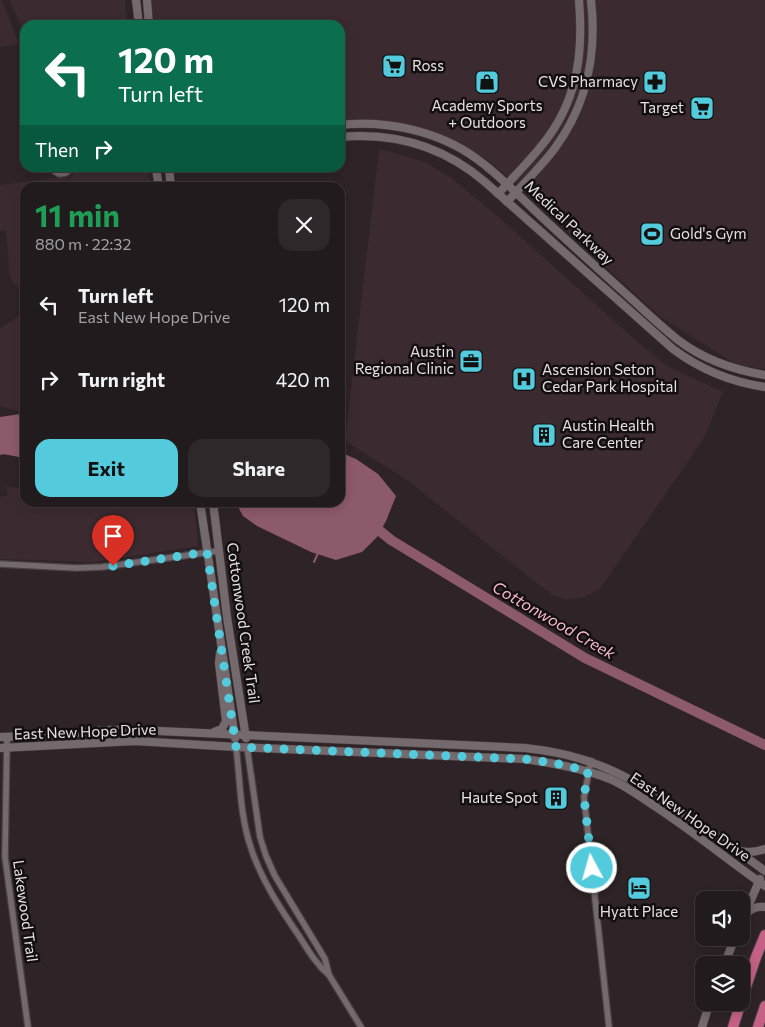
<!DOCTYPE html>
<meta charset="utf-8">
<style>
:root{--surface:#221b1d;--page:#2e282a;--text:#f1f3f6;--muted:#a2a1a4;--line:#3f393b;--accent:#53cbdc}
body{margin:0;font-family:Commissioner,sans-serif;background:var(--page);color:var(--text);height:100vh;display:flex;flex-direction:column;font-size:19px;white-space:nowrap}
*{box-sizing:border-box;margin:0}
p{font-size:16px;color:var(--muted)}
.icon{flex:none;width:28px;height:28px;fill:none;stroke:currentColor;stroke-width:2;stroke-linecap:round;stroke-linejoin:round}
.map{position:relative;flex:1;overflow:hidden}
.sheet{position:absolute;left:20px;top:182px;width:325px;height:325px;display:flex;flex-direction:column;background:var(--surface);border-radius:15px;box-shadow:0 2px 12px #0003,0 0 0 1px var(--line)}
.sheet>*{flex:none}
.top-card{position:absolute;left:20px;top:20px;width:325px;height:152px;border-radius:15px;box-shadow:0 2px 12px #0003,0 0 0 1px var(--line);background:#0b6e4f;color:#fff;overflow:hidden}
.tools{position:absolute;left:695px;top:891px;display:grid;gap:10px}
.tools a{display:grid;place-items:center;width:55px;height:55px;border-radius:10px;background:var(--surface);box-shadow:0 2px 12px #0003,0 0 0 1px var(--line);font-size:25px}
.pin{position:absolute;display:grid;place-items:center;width:42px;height:42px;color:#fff;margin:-51px -21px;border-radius:50% 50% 50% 0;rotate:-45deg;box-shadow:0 0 5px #0007}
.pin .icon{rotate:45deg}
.me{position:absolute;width:55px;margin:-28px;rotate:354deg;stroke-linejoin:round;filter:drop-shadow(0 0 4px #0008)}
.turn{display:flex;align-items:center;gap:18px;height:105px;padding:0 15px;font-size:22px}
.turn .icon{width:65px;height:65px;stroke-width:2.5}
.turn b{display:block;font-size:35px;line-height:42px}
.then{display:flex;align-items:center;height:48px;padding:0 15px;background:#0003;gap:10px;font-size:19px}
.round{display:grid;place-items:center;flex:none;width:52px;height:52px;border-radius:15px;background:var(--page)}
.head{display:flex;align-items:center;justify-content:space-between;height:85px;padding:0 15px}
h1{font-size:30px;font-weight:700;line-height:38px;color:#1e9e55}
.button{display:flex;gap:10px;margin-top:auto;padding:10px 15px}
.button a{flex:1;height:58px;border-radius:15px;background:var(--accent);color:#111;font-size:20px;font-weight:700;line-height:58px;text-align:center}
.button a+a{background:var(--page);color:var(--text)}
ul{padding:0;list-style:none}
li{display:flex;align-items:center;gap:15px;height:75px;padding:0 15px}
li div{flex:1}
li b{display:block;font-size:19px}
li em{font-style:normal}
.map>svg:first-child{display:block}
.built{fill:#3b2b30}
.water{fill:#8d5a6b}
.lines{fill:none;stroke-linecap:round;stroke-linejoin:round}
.stream{stroke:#8d5a6b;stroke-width:2}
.river{stroke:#8d5a6b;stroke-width:10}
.street-casing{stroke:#484043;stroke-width:8}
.secondary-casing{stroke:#484043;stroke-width:9}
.highway-casing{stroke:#484043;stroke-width:12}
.street{stroke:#74696c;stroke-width:5.5}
.secondary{stroke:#74696c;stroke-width:8}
.highway{stroke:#c56086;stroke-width:10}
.route{stroke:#53cbdc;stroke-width:9;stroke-dasharray:0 16.2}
.labels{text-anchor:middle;stroke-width:5;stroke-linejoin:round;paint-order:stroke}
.poi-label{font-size:15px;fill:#e8e1e3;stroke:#130f10;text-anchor:start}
.street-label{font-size:15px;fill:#e8e1e3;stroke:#130f10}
.water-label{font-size:16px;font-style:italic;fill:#fbb9ce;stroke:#130f10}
</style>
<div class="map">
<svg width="765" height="1027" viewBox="0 0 765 1027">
<rect width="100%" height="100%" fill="#2e2427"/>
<g class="built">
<path d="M0,0H2L19,44L0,47Z"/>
<path d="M10,0H125L127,25H25V33L11,4Z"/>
<path d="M151,0H765V369L737,365L658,315L508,177L485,158L436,132L397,122L356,120L340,121V25H154Z"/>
<path d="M379,150L388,151L425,162L450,177L502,220L633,338L667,366L723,392L704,438L599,590L584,597L568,600L552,595L406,479L345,441Z"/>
<path d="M78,168H148L151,187L25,188V285L17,287L10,278L6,230L0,231V185L55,178H69Z"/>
<path d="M25,311V413L0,406V329Z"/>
<path d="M6,487L25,488V502L194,503L198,546L95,562L0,559V497L9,495Z"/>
</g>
<g class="water">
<path d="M20,414L25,418V448L15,447L0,450V417Z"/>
<path d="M340,452L356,459L378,474L396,496L386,521L377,537L362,552L336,560L311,552L257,526L243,516L236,503L340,502Z"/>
</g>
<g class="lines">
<path class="stream" d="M314,562L318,553"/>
<g class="river">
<path d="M0,450L4,449L25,453"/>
<path d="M370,523L391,540L585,658L765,745"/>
</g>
<g class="street-casing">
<g id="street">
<path d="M50,168L59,174L66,173L72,168"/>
<path d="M0,564L77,568L102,567L218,551"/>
<path d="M7,737L5,857L28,1027"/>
<path d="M236,747C240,779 240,814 250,845C260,878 280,908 299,936C308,950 316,964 329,975"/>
<path d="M247,747L260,837L266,856L275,876L325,959L329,975L361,1027"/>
<path d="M591,761L584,797L609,1027"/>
</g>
</g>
<g class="secondary-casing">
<g id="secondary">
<path d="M136,0L139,25"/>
<path d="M147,0L149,25"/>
<path d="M340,125C387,120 439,131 477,159C502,177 523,200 545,220C575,248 605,275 635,302C649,315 663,328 678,340C703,359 734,370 765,375"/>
<path d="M340,137C395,132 444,147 485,182L673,349C701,370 731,382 765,387"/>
<path d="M156,168L159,188"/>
<path d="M169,168L171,188"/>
<path d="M498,194C515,175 534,157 549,136C579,94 583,49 579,0"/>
<path d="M507,202C523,184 541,167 555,148C588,103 597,54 591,0"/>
<path d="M200,502L235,738"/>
<path d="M213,502L227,617L246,738"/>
<path d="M214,732L222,729L226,721L219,663L220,653"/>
<path d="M0,737L36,736L111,730H137L525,748C596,755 633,779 691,818C716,836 741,853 765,871"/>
<path d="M0,748L135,741L236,747L524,759C553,763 583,768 610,779C626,786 641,797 656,807C694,832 728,860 765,886"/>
<path d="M740,851C749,853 757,852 765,849"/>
<path d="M747,913C752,908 757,906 765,907"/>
<path d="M741,923L760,879"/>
<path d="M724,965L735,938"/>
<path d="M702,1027L710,1002"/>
</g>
</g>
<g class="highway-casing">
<g id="highway">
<path d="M741,1002L756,957L765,935"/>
<path d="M733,1027L741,1002"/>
<path d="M758,1027L765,1006"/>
</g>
</g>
<use href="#street" class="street"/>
<use href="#secondary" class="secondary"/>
<use href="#highway" class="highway"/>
</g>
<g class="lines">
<path class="route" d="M113,566L207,552L236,747L524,759L554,763L588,771L584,797L592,868"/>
</g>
<defs>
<g id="supermarket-square" transform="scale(1.25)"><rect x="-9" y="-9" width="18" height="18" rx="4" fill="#53cbdc" stroke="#130f10"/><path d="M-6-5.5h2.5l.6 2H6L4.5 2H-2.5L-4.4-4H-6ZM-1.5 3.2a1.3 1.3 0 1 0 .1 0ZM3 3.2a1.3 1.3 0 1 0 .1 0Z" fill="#111"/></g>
<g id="shop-square" transform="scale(1.25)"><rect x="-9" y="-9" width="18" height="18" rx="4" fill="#53cbdc" stroke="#130f10"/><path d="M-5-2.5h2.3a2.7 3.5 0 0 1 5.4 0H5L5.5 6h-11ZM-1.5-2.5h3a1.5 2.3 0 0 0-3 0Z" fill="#111"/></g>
<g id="pharmacy-square" transform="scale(1.25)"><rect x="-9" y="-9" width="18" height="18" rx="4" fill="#53cbdc" stroke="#130f10"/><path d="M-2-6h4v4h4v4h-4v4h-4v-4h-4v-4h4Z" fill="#111"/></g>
<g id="stadium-square" transform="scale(1.25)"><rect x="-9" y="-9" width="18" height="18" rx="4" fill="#53cbdc" stroke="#130f10"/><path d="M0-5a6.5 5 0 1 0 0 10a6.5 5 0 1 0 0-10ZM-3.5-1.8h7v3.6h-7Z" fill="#111"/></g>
<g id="office-square" transform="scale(1.25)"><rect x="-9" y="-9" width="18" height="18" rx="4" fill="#53cbdc" stroke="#130f10"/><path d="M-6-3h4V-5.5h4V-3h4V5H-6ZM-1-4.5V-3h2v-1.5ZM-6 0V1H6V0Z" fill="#111"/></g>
<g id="hospital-square" transform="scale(1.25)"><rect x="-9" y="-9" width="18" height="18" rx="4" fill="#53cbdc" stroke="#130f10"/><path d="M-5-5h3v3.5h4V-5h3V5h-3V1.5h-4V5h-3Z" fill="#111"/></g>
<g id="building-square" transform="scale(1.25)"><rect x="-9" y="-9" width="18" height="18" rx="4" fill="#53cbdc" stroke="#130f10"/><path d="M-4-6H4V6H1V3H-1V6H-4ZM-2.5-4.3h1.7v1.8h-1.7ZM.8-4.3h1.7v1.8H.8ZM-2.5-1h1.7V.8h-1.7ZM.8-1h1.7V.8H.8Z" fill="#111"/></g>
<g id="hotel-square" transform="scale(1.25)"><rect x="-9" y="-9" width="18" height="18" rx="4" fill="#53cbdc" stroke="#130f10"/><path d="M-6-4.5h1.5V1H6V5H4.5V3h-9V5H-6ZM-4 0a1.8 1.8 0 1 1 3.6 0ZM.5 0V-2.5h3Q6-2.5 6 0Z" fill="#111"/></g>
</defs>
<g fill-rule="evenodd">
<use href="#supermarket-square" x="394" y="66"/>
<use href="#shop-square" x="487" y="82"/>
<use href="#pharmacy-square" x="655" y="82"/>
<use href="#supermarket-square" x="702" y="108"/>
<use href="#stadium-square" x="652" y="234"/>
<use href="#office-square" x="471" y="361"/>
<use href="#hospital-square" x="524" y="379"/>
<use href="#building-square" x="544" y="435"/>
<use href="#building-square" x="556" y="798"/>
<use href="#hotel-square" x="639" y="888"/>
</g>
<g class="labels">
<g class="poi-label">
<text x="412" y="71">Ross</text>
<text x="638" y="87" text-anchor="end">CVS Pharmacy</text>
<text x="487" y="111" text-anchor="middle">Academy Sports<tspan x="487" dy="17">+ Outdoors</tspan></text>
<text x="684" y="113" text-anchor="end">Target</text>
<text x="670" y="239">Gold's Gym</text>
<text x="454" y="357" text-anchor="end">Austin<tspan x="454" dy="17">Regional Clinic</tspan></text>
<text x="542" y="375">Ascension Seton<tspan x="542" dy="17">Cedar Park Hospital</tspan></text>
<text x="562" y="431">Austin Health<tspan x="562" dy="17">Care Center</tspan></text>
<text x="538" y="803" text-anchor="end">Haute Spot</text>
<text x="639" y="917" text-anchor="middle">Hyatt Place</text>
</g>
<g class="street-label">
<text transform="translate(569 223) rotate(43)" y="5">Medical Parkway</text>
<text transform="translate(243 623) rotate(82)" y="5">Cottonwood Creek Trail</text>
<text transform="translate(85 732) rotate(-2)" y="5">East New Hope Drive</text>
<text transform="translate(690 817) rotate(35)" y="5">East New Hope Drive</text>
<text transform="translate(25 911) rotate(82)" y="5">Lakewood Trail</text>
</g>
<g class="water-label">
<text transform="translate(554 620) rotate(30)" y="6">Cottonwood Creek</text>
</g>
</g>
</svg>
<div class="tools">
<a><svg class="icon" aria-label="sound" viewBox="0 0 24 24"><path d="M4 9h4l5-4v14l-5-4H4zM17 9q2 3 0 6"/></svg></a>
<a><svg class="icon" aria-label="layers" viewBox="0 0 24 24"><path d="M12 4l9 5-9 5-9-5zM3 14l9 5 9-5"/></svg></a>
</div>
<div class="pin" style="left:113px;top:566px;background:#d93025"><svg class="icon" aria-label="arrive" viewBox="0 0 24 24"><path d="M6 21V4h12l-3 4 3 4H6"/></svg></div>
<svg class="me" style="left:592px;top:868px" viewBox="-20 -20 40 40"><circle r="17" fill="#53cbdc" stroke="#fff" stroke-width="3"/><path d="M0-11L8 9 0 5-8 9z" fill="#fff"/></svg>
<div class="top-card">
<div class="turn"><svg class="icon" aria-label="left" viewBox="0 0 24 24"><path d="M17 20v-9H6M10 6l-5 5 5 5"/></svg><div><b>120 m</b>Turn left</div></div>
<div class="then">Then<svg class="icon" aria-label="right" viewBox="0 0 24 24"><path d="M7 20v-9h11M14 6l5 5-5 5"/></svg></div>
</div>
<section class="sheet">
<div class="head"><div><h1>11 min</h1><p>880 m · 22:32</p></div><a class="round"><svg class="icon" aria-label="close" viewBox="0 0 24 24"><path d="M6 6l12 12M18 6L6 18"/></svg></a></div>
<ul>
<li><svg class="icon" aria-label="left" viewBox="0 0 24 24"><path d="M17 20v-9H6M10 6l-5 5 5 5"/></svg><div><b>Turn left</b><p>East New Hope Drive</p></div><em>120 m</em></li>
<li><svg class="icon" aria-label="right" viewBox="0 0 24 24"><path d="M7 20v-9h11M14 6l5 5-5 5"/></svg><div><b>Turn right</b></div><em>420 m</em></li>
</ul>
<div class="button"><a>Exit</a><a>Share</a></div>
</section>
</div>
